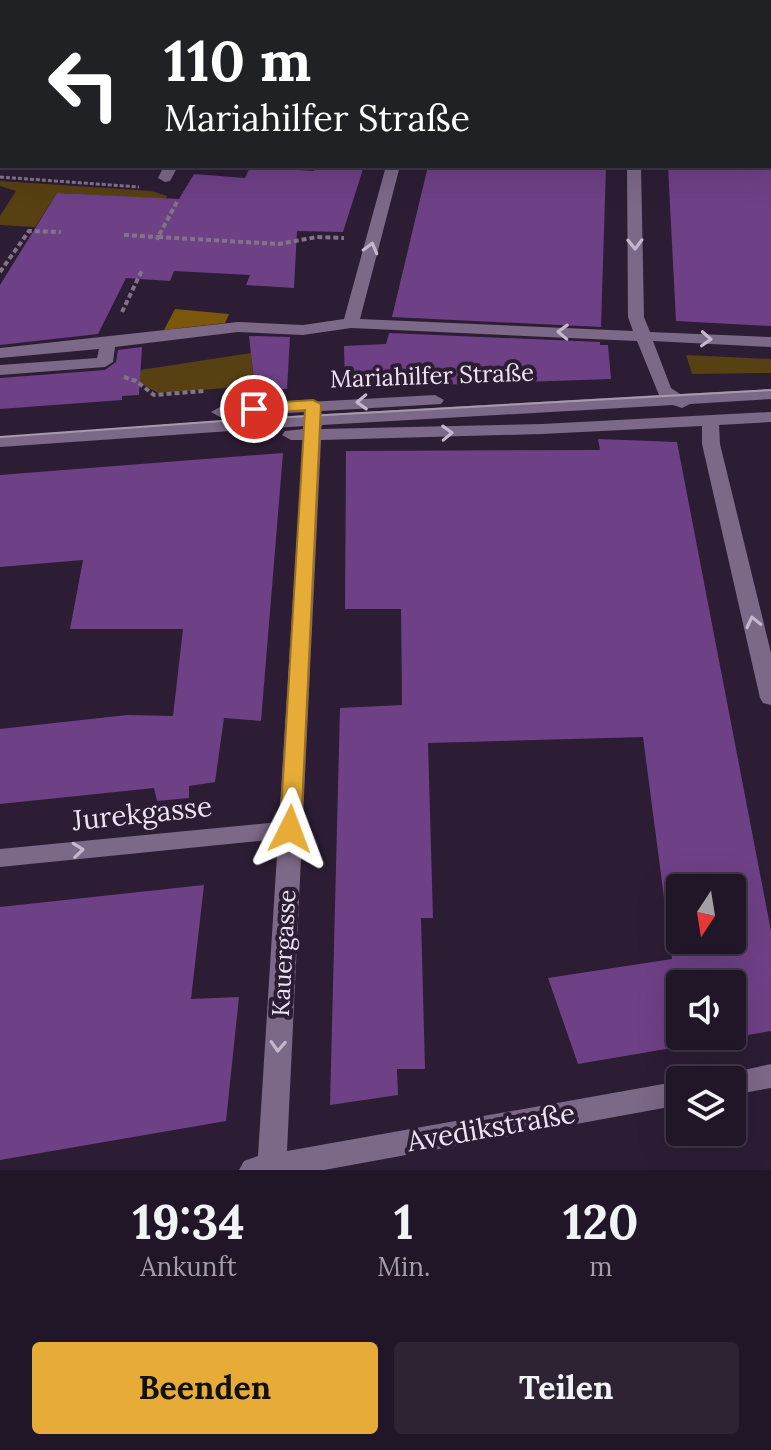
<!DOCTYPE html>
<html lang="de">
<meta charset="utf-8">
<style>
:root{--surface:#211627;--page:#2d2333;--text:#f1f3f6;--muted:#a29fa7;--line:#3e3544;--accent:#e7ac37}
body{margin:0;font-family:Lora,serif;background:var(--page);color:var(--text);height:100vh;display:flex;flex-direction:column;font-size:30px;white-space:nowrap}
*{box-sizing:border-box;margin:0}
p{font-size:26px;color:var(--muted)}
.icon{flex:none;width:44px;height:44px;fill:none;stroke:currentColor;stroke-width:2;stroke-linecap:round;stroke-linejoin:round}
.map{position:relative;height:1170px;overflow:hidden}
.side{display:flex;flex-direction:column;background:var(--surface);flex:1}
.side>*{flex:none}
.guide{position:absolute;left:0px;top:0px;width:772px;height:168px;box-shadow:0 8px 32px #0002,0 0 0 2px var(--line);background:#202124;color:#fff;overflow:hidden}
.needle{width:52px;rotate:192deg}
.fabs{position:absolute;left:666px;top:874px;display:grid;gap:16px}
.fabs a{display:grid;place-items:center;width:80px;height:80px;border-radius:8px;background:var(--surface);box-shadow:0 8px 32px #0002,0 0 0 2px var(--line);font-size:40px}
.pin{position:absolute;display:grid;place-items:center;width:68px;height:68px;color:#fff;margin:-34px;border:4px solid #fff;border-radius:50%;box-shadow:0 2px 8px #0007}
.me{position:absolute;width:88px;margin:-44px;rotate:3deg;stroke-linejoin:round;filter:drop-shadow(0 0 6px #0008)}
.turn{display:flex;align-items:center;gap:28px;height:168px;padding:0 32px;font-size:36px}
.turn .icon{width:104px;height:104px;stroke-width:2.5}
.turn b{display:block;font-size:56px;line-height:68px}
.eta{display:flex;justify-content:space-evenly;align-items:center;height:136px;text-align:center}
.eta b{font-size:48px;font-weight:700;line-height:56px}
.button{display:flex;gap:16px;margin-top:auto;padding:16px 32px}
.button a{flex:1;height:92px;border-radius:8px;background:var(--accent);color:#111;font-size:32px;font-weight:700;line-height:92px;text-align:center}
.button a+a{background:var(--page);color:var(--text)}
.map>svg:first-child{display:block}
.green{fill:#574012}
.water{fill:#7b570b}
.building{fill:#6e4086;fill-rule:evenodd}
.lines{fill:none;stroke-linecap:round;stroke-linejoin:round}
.path-far1{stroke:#817487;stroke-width:3;stroke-dasharray:4 2;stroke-linecap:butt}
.path{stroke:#817487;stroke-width:4;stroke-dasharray:5 3;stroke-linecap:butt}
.minor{fill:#7c6887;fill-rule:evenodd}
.tram{stroke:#a69aac;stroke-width:2}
.oneway{stroke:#c5b8cd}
.route{fill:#e7ac37;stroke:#967024;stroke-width:2}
.labels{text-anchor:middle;stroke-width:8;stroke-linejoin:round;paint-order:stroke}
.street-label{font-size:24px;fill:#ede3f2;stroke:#2c1d34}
.near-street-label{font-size:28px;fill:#ede3f2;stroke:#2c1d34}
</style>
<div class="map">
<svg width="771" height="1170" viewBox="0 0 771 1170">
<rect width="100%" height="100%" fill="#2c1d34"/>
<g class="green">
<path d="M0,181L151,191L167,196L166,199L57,193L35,227L0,225V216L16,191L0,186Z"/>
<path d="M251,353L254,386L158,393L121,373Z"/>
<path d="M686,355L771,359V373L692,374Z"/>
</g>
<path class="water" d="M175,309L229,314L225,323L164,330Z"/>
<g class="building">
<path d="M316,166H364L343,232L297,231L294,288L246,285L250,275L174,271L170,281L126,278L98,334L0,345V285L57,193L179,199L194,174L245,178L250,167L314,171Z"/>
<path d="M428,166H606L601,327L392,317Z"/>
<path d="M668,166H771V326L676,321Z"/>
<path d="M389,333L600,342V345H608L611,379L345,388L344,346L386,344Z"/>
<path d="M249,336L290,337L287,389L255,390Z"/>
<path d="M142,347L139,395L122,396V400L0,409V378L105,370L116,362L118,350Z"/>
<path d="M598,439L677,442L771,931V1031L578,1064L548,978L672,959L643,737L428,743L433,918H421L425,1069H397L398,1095L330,1105L340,708L402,705L401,609H345L346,451L600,450ZM680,888H732V940H680ZM680,984H732V1036H680Z"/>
<path d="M283,453L261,721L224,718L215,782L189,786V798L157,801L154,788L0,804V729L127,715L173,716L183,629H70L83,560L0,567V475Z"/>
<path d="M204,885L191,999L239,997L226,1121L0,1160V907Z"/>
</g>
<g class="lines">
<g class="path-far1">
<path d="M148,2L153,0"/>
<path d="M0,177L139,187"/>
</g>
<g class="path">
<path d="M177,202L158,237L279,244L317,237L344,238"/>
<path d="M124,235L158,237L156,242"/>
<path d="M0,272L29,231L61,232"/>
<path d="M122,312L142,270"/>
<path d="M124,377L136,381L154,395L204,391"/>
</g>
<g class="minor">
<rect x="627" y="0" width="10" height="2"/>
<rect x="770" y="69" width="1" height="8"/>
<path d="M164,166H178L170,181L165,182L158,178Z"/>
<path d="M386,166H400L360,319L633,331L628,317L627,166H641L644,317L650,332L771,337V347L653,341L671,388L680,394L771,389V399L690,404L682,408L673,405L322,425L321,429L542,424L771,412V422L719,425L720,444L771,653V705L763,703L760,698L702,444V426L542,434L321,440L287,1151L680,1081V1105L324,1170H239L244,1161L258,1156L278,839L0,867V849L279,822L303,440H291L282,435L285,431L304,429V426L0,447V437L240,419L659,395L637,341L351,328L303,335L238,332L115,347L113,362L105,367L0,375V365L97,358L99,349L0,358V348L238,322L303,325L344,319Z"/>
<path d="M435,395L444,400L441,404L220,417L211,412L220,407Z"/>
<path d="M771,1064V1088L732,1095V1080H720L722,1075Z"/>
</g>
<path class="tram" d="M0,437L236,420L771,390"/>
</g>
<defs><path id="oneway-chevron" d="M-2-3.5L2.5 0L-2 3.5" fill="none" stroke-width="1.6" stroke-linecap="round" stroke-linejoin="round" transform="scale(2)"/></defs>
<g class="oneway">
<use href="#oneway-chevron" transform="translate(635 244) rotate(89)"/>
<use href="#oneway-chevron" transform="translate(371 248) rotate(-75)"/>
<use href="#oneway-chevron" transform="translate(563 332) rotate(-178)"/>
<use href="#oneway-chevron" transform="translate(706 339) rotate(3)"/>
<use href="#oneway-chevron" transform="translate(362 402) rotate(178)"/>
<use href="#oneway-chevron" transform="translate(447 433) rotate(-2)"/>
<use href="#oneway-chevron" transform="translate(753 622) rotate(-103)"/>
<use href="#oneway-chevron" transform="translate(78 850) rotate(-6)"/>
<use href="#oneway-chevron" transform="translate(278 1046) rotate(93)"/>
</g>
<path class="route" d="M313,400L321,404L301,829L298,834H283L280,829L305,410L254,414L247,409L254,404Z"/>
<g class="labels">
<g class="street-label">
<text transform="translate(432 376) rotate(-2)" y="8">Mariahilfer Straße</text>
<text transform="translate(284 953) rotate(-87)" y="8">Kauergasse</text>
</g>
<g class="near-street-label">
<text transform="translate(142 813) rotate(-6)" y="10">Jurekgasse</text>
<text transform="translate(491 1127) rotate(-10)" y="10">Avedikstraße</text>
</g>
</g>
</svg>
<div class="fabs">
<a><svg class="needle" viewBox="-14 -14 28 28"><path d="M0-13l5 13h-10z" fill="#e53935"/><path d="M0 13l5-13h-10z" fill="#a29fa7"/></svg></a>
<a><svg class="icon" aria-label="sound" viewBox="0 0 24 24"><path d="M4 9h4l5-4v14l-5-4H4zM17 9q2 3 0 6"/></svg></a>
<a><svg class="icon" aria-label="layers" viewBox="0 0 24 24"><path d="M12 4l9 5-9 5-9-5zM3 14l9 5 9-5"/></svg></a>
</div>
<div class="pin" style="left:254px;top:409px;background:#d93025"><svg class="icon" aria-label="arrive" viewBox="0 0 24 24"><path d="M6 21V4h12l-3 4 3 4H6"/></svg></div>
<svg class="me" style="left:290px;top:829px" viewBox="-20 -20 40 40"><path d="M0-17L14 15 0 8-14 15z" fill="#e7ac37" stroke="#fff" stroke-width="4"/></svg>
<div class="guide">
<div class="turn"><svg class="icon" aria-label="left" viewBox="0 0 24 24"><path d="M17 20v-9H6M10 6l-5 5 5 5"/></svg><div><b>110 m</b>Mariahilfer Straße</div></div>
</div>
</div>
<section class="side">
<div class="eta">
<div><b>19:34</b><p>Ankunft</p></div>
<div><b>1</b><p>Min.</p></div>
<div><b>120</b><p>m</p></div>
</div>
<div class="button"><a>Beenden</a><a>Teilen</a></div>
</section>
